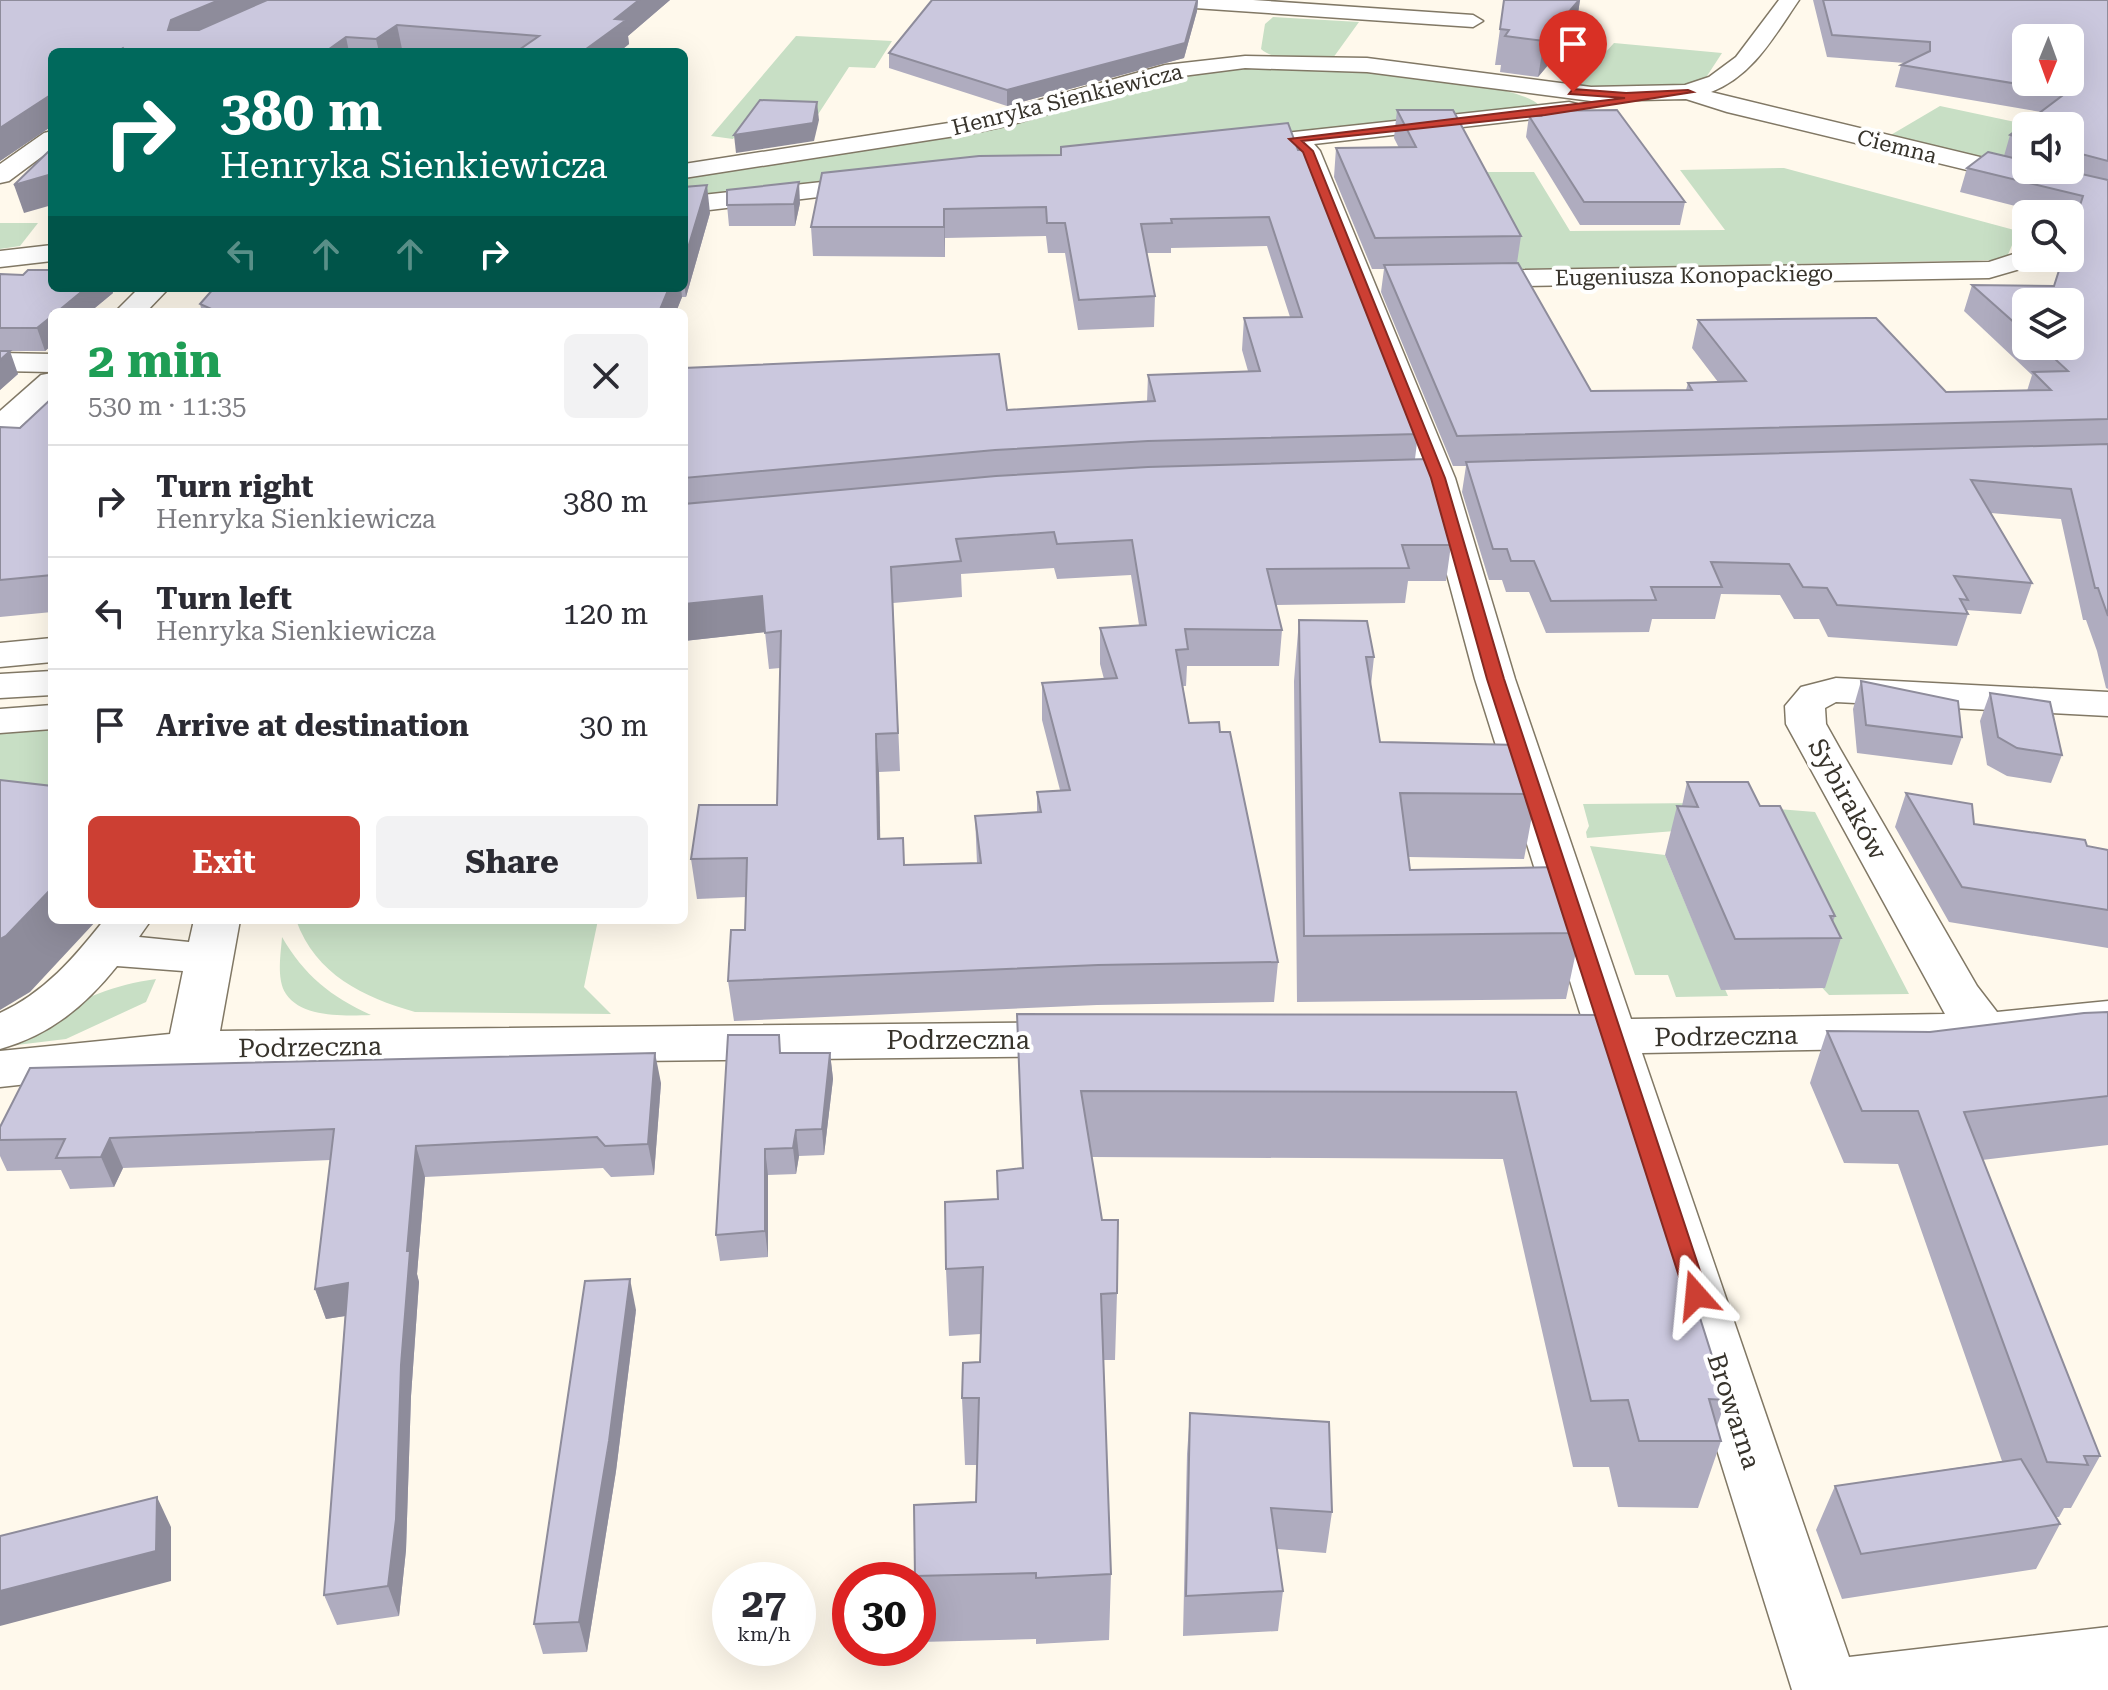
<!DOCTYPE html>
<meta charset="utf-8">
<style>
:root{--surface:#fff;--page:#f2f2f3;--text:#2b2b33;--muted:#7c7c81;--line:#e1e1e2;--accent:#cc3f33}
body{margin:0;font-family:"Roboto Serif",serif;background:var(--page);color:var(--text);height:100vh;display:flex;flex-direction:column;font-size:30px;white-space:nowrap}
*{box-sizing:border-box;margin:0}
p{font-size:26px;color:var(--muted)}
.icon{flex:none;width:44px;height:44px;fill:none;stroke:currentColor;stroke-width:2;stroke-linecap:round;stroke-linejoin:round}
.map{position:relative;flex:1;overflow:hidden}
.panel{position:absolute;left:48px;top:308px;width:640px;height:616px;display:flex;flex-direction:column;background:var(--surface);border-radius:12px;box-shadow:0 8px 32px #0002}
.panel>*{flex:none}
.guide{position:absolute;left:48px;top:48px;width:640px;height:244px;border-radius:12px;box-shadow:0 8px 32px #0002;background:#00695c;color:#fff;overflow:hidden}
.needle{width:52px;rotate:181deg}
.buttons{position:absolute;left:2012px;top:24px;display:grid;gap:16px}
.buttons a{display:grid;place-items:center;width:72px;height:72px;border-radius:12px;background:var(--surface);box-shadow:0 8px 32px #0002;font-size:40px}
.speed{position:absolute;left:712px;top:1562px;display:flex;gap:16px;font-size:40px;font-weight:700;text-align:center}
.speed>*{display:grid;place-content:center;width:104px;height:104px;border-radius:50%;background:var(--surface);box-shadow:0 8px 32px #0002;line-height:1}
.speed small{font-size:20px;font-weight:400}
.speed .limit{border:12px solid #d22;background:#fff;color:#111}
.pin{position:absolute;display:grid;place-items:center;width:68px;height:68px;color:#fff;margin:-82px -34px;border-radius:50% 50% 50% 0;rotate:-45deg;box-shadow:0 0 8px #0007}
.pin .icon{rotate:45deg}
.me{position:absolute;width:88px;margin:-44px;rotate:342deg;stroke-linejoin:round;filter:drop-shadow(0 0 6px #0008)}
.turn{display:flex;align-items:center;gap:28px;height:168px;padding:0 40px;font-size:36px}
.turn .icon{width:104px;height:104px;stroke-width:2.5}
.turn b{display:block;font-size:56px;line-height:68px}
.lanes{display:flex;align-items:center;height:76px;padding:0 40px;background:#0003;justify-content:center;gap:40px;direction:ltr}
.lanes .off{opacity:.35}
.round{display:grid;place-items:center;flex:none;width:84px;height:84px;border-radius:12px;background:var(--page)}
.head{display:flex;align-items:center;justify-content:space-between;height:136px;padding:0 40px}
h1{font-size:48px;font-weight:700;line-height:60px;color:#1e9e55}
.button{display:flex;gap:16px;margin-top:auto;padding:16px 40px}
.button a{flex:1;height:92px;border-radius:12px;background:var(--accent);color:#fff;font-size:32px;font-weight:700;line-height:92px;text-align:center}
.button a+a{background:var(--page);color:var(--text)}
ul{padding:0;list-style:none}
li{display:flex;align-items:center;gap:24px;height:112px;padding:0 40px;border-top:2px solid var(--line)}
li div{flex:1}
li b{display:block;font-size:30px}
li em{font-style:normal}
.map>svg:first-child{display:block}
.green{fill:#c8dfc5}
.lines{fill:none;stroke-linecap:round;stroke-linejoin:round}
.minor-casing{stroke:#817865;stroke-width:3}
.minor{fill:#fff;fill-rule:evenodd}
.wall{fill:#afacbf;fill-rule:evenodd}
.shaded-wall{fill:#8e8c9b}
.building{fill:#cbc8de;stroke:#8e8c9b;stroke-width:2;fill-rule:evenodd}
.route{fill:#cc3f33;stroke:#852921;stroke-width:2}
.labels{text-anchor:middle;stroke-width:8;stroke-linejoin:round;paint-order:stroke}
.far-street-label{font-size:22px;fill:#37332b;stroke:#fff}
.street-label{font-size:26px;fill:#37332b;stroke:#fff}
</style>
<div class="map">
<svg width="2108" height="1690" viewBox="0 0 2108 1690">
<rect width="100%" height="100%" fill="#fff9ec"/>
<g class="green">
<path d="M1273,17L1359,22L1333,58C1313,58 1276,63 1261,49L1265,24Z"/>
<path d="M796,36L892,41L875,68L849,67L815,119L750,117L733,139L711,136Z"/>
<path d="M1614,43L1722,53L1707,76L1680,91L1573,88Z"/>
<path d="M1329,67C1367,70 1519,82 1540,106L684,200V176L858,146L1157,79L1220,68Z"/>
<path d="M1940,106L2034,126H2026V142L1995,166L1884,139Z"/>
<path d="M1784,168L2018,231L2007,257L2003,260L1518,269L1467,172H1534L1570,231L1725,230L1680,170Z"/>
<path d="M0,223H38L20,246L0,249Z"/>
<path d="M52,723V802L0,798V733Z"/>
<path d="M1707,803L1815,812L1909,994L1829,995L1675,831L1587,838L1586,832L1589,826L1583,804Z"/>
<path d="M1590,846L1665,855L1712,967H1715L1728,996L1676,997L1668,975H1635Z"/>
<path d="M296,920H598L584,987L611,1014L415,1012C363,997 316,975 296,920Z"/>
<path d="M282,937C304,975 331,997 371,1015C346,1016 302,1018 286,994C276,979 281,953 282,937Z"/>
<path d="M156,979L146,1002L66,1039L0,1047C53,1015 94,987 156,979Z"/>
</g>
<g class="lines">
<g class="minor-casing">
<g id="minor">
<path d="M1155,0H1253L1473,15L1483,21L1473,27L1165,6Z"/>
<path d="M1779,0H1799C1774,36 1754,75 1711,92L2108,188V204L1727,112L1686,99L1591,101L1367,72L1245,68L1167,78L1010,125L968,134L684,178V164L968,120L1165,65L1245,56L1367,58L1591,87L1685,85L1709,77L1736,57Z"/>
<path d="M1569,102L1577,104L1580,109L1577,114L1314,144L1320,151L1455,478L1515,679L1631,1019L1945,1014L1786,724L1785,706L1801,687L1836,678L2108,692V716L1836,702L1825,708L1826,724L1840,749L1977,986L1997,1012L2108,1001V1035L1984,1047L1642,1053L1849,1657L2108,1627V1690H1792L1593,1053L1551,1054L1534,1049L1526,1037L1534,1025L1551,1020L1582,1019L1475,679L1421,478L1297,154L1289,147L1268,146L1264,141L1268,136L1276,134Z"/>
<path d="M52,131V149L9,181L0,183V164L44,133Z"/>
<path d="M877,176L886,179L890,184L886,189L684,213V197Z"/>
<path d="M52,245V261L0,267V251Z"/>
<path d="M2026,250V258H2041L2037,264L1989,278L1468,287L1458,285L1454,279L1458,273L1468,271L1989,262Z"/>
<path d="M139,288H169L146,312H115Z"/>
<path d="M0,353L52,354V372L0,371Z"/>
<path d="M52,373V398L11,435L0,438V411L41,375Z"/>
<path d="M52,638V662L0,667V643Z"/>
<path d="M52,671V695L0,698V674Z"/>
<path d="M52,705V729L0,733V709Z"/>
<path d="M104,920H151L139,937L189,942L194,920H240L220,1031L1078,1022L1096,1027L1103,1039L1096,1051L1078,1056L192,1066L0,1087V1051L170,1034L183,971L117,966C85,1006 50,1035 0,1049V1013C44,993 75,957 104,920Z"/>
</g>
</g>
<use href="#minor" class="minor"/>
</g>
<g class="wall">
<path d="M0,0H670L628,36L629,44L619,52H439L402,49L397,52H52V126L0,161Z"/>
<path d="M932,0H1198L1197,11L1184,58L1007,106L889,68V53Z"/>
<path d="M1504,0H1580L1575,33L1538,77L1500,72L1501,65H1495Z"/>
<path d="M1813,0H2108V689L2106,688L2097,651L2086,620H2083L2061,519L1991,513L2032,583L2021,614L1966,610L1968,614L1957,646L1828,637L1819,619H1794L1780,595L1721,594L1715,619H1652L1649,632L1546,633L1529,592H1506L1502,580H1489L1462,492L1466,466H1453L1381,292L1384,269H1372L1334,177L1336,148H1399L1394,138L1397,110L1521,236L1517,263L1591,391L1686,390L1688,383L1718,382L1692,348L1698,320L1946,392L2027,391L2032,375L1964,311L1972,285L2054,286L2075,221L2070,220V214H2047L1960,192L1967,168L2004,156L2010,135L2041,112L1895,87L1901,65L1905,63L1827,57ZM2026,126H2070V170H2026ZM2026,302L2070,346H2026Z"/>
<path d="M1538,111L1685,202L1680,225H1580L1526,137L1529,116H1537Z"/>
<path d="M1298,150L1418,434L1415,459L1451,545L1446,581H1408L1405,603L1276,605L1282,630L1279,666H1187L1186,686H1183L1189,723L1220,732L1278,962L1274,1002L1097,1005L734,1021L728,981L745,930L746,897L697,899L691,859L777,805L780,668L769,669L765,632L684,641V368L1007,410L1147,402L1148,375L1248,371L1242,350L1244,318L1290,317L1267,246L1171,248V253H1146L1155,296L1154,327L1078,330L1065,253H1048L1046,236L945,238V257L813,256L811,227ZM1054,568L1057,579L1131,575L1139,625L1100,628V664L1104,679L1042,683V720L1060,790L1037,792V812L975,816L977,863L904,865L880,839L879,772L900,771L893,603L962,597L961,574Z"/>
<path d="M684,187L710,213L686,297H682L676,312H202L200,304L214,288H684Z"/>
<path d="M800,203L795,226H729L727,205Z"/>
<path d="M0,274L52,288H111L113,293L90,312H52V345L45,351H0L18,374L0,390Z"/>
<path d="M52,398V612L0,617V427L20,428Z"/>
<path d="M1299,620L1374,657L1371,685L1380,742L1536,794L1524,859L1409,857L1410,870L1580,933L1566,999L1297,1002L1294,681Z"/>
<path d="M1861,681L1962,737L1952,765L1857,753L1853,709Z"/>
<path d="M1990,693L2062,755L2051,783L2007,776L1987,765L1980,721Z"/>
<path d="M1687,782L1760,806L1835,916L1833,922L1841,938L1825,988L1721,990L1665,855L1677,806H1682Z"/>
<path d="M1906,793L1974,824L2108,850V948L1949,922L1895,827Z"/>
<path d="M2108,1012V1145L1982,1160L2100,1456L2071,1508H2064L2059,1517H2056L2060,1524L2036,1569L1842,1599L1816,1530L1835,1486L2002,1461L1898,1164L1844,1163L1810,1083L1827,1031L1930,1032Z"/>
<path d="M1017,1014L1604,1015L1726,1400L1717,1426L1721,1441L1698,1508L1618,1507L1609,1467H1573L1503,1159L1092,1157L1102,1220L1117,1293L1115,1360H1103L1111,1574L1109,1640L1036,1644V1639L920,1642L918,1610V1580H916L915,1576L976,1502L978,1465H965L962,1398L980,1362L981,1334L949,1336L946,1269L1022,1168Z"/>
<path d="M781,1053H830L833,1079L824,1155L799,1156L796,1174L768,1175V1257L720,1261L716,1235Z"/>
<path d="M661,1083L654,1175L611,1177L603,1168L425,1177L417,1274L419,1282L411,1396L406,1550L399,1616L337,1625L324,1595L345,1316L326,1319L315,1289L331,1160L123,1168L114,1187L70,1189L61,1170L7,1171L0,1156V1127Z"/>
<path d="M636,1310L616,1471L587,1652L543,1654L534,1624Z"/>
<path d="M1190,1413L1332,1512L1326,1553L1277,1549L1283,1591L1278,1631L1183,1636L1187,1454Z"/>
</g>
<g class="shaded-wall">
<path d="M219,0H279L178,44L168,30L171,20Z"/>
<path d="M639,0H670L628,36L629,44L619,52H582L615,19Z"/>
<path d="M1198,0L1197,11L1184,58L1007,106V90Z"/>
<path d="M1579,0H1580L1575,33L1538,77L1544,41Z"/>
<path d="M397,25L402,49L397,52H379L376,39Z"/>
<path d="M346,37L349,52H325Z"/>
<path d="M52,94V126L0,161V128Z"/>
<path d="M817,102L819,120L814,141L736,153L734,135Z"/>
<path d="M52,174V205L24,213L14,185Z"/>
<path d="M799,182L800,203L795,226L794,204Z"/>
<path d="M707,185L710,213L686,297L684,282V261Z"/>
<path d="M944,209L945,238V257L944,227Z"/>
<path d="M86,288H111L113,293L90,312H57Z"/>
<path d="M669,288H681L682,297L676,312H659Z"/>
<path d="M52,316V345L45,351L37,328Z"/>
<path d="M10,351L18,374L0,390V360Z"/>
<path d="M762,596L766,632L684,641V604Z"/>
<path d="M876,734L879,772L881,878L878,839Z"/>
<path d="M52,888V920H97L30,992L0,1010V939Z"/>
<path d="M655,1053L661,1083L654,1175L648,1144Z"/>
<path d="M830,1053L833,1079L824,1155L822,1129Z"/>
<path d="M796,1130L799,1156L796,1174L793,1148Z"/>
<path d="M110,1138L123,1168L114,1187L101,1157Z"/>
<path d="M416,1146L425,1177L417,1274L419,1282L411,1396L406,1550L399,1616L388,1586L401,1365L407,1251Z"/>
<path d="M765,1149L768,1175V1257L765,1231Z"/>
<path d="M630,1279L636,1310L616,1471L587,1652L579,1622Z"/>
<path d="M348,1283L358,1314L326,1319L315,1289Z"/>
<path d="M157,1497L171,1527V1581L0,1626V1591Z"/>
</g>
<g class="building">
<path d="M0,0H219L171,20L168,30H199L267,0H639L615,19L626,20L582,52H516L539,36L397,25L376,39L346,37L325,52H126L123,48L117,52H52V94L0,128Z"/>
<path d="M932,0H1197L1185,43L1007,90L889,53Z"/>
<path d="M1504,0H1579L1544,41L1505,36L1509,30L1500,29Z"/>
<path d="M1823,0H2108V161L2070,151V126H2026V140L2010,135L2067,92L1901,65L1930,51V42L1832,35ZM2026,38H2070V82H2026Z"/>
<path d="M760,100L817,102L813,123L734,135Z"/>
<path d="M1397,110H1453L1521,236L1375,238L1336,148L1416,147Z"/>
<path d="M1617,110L1685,202H1584L1529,116H1541L1538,111Z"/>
<path d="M1288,123L1298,150H1305L1418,434L1148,441L995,450L684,478V368L999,354L1007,410L1155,401L1148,375L1260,371L1244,318L1302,317L1269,217L1171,219L1172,223L1141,224L1155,296L1079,300L1065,223H1047L1046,207L944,209V227H811L822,173L979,156L1061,155V147Z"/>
<path d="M52,148V174L14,185Z"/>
<path d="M1988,152L2026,161V170H2064L2108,180V419L1457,436L1384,265L1518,263L1591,391L1692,390L1688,383L1746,381L1698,320L1868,318H1876L1946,392L2051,390L2033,372L2068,371L2041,346H2070V302H2026V333L1972,285L2054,286L2063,258H2070V237L2083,196L1967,168Z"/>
<path d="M799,182L794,204L727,205V190Z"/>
<path d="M707,185L684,261V187Z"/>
<path d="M28,270H52V288H86L57,312H52V316L37,328H0V274L23,275Z"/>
<path d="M214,288H669L659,312H218L200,304Z"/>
<path d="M0,351H10L0,360Z"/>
<path d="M52,398V575L0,580V427L20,428Z"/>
<path d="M2108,444V616L2098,588H2095L2071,489L1971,480L2032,583L1954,576L1968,600L1960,599L1968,614L1837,605L1827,588L1803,587L1789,564L1711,562L1722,587H1651L1656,600L1551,601L1534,561H1511L1507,549H1493L1466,462Z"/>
<path d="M1427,459L1451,545H1402L1409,568L1267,569L1282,630L1185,629L1188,649L1176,650L1189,723L1219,722L1220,732H1230L1278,962L1098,965L728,981L731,930H745L747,858L691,859L699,805H777L781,631L765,633L762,596L684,604V504L996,476L1148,467ZM1054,532L1057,544L1132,540L1146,625L1100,628L1117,678L1042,683L1070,790L1037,792L1041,812L975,816L981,863L904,865L903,838L878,839L876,734L898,733L891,567L961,561L956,539Z"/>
<path d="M1299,620L1367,621L1374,657H1366L1380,742L1520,745L1536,794L1400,793L1410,870L1558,867L1580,933L1304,936Z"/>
<path d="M1861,681L1958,701L1962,737L1866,725Z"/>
<path d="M1990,693L2050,702L2062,755L2017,748L1998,737Z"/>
<path d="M0,780L52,786V888L6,936L0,939Z"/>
<path d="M1687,782H1748L1760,806H1780L1835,916H1830L1841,938L1735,939L1677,806L1698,807Z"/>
<path d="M1906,793L1972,804L1974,824L2085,840L2087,846L2108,850V910L1962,887Z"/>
<path d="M2108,1012V1096L1964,1112L2100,1456H2084L2088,1465L2047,1462L1918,1111H1862L1827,1031L1930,1032L2084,1013Z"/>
<path d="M1017,1014L1604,1015L1726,1400L1709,1399L1721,1441H1639L1628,1400L1591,1401L1516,1092L1081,1091L1102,1220H1118L1117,1293L1101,1294L1111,1574L1036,1578V1573L915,1576L914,1505L976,1502L979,1398H962L963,1363L980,1362L983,1267L946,1269L945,1202L998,1199L997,1171L1023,1168Z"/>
<path d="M728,1035H779L780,1053H830L822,1129L796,1130L793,1148L765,1149V1231L716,1235Z"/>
<path d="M655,1053L648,1144L605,1146L597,1137L416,1146L407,1251H410L401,1365L396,1519L388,1586L324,1595L348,1283L315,1289L334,1129L110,1138L101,1157L56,1158L65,1139L0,1140V1127L30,1068Z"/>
<path d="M630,1279L609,1441L579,1622L534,1624L585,1281Z"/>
<path d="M1190,1413L1329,1422L1332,1512L1271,1508L1283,1591L1186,1596Z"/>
<path d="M2021,1459L2060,1524L1861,1554L1835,1486Z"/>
<path d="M157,1497L156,1551L0,1591V1536Z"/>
</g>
<path class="route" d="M1573,89L1626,93L1688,90L1693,92L1545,115L1302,141L1313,151L1445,478L1504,679L1708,1295L1705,1302L1696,1305L1688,1302L1685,1295L1487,679L1431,478L1303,152L1289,139L1625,98L1569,94Z"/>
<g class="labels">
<g class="far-street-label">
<text transform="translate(1067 99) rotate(-14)" y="8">Henryka Sienkiewicza</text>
<text transform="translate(1897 146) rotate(14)" y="8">Ciemna</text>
<text transform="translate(1694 275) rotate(-1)" y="8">Eugeniusza Konopackiego</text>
</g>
<g class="street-label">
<text transform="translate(1848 799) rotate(61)" y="9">Sybiraków</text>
<text transform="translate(1726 1036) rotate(-1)" y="9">Podrzeczna</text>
<text x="958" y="1049">Podrzeczna</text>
<text transform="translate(310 1047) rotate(-1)" y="9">Podrzeczna</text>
<text transform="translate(1734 1411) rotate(72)" y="9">Browarna</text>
</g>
</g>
</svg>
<div class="buttons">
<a><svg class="needle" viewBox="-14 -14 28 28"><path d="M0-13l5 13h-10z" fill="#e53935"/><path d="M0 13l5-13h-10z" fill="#7c7c81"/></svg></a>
<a><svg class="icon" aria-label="sound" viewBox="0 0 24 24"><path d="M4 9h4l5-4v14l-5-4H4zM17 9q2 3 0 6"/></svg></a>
<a><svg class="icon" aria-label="search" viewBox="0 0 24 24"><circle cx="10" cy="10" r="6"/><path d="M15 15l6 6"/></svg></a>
<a><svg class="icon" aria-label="layers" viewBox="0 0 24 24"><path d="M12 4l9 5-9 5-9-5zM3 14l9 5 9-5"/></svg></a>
</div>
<div class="speed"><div>27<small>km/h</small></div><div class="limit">30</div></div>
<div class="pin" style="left:1573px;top:92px;background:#d93025"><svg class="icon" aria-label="arrive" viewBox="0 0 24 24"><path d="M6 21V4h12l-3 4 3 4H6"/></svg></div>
<svg class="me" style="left:1696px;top:1295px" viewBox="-20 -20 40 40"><path d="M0-17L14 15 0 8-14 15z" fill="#cc3f33" stroke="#fff" stroke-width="4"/></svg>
<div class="guide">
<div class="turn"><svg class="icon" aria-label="right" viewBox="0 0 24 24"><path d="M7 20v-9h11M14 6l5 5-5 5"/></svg><div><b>380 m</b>Henryka Sienkiewicza</div></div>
<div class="lanes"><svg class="icon off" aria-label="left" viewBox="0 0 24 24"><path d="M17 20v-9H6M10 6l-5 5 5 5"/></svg><svg class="icon off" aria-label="ahead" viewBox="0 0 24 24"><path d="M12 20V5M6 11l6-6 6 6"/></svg><svg class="icon off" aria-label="ahead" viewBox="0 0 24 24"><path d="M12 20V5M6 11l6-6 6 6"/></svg><svg class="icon" aria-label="right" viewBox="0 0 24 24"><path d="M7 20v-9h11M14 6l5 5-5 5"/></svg></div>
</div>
<section class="panel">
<div class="head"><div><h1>2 min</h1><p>530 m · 11:35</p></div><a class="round"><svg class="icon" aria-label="close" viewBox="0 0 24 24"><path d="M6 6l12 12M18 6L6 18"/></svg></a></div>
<ul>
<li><svg class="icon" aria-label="right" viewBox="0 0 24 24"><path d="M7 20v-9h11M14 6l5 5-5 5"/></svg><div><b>Turn right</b><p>Henryka Sienkiewicza</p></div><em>380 m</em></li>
<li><svg class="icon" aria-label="left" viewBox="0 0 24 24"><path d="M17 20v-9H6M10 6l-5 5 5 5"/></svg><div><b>Turn left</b><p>Henryka Sienkiewicza</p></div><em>120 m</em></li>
<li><svg class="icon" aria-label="arrive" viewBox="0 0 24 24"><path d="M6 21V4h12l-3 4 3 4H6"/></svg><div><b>Arrive at destination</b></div><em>30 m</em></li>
</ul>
<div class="button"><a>Exit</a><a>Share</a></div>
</section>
</div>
